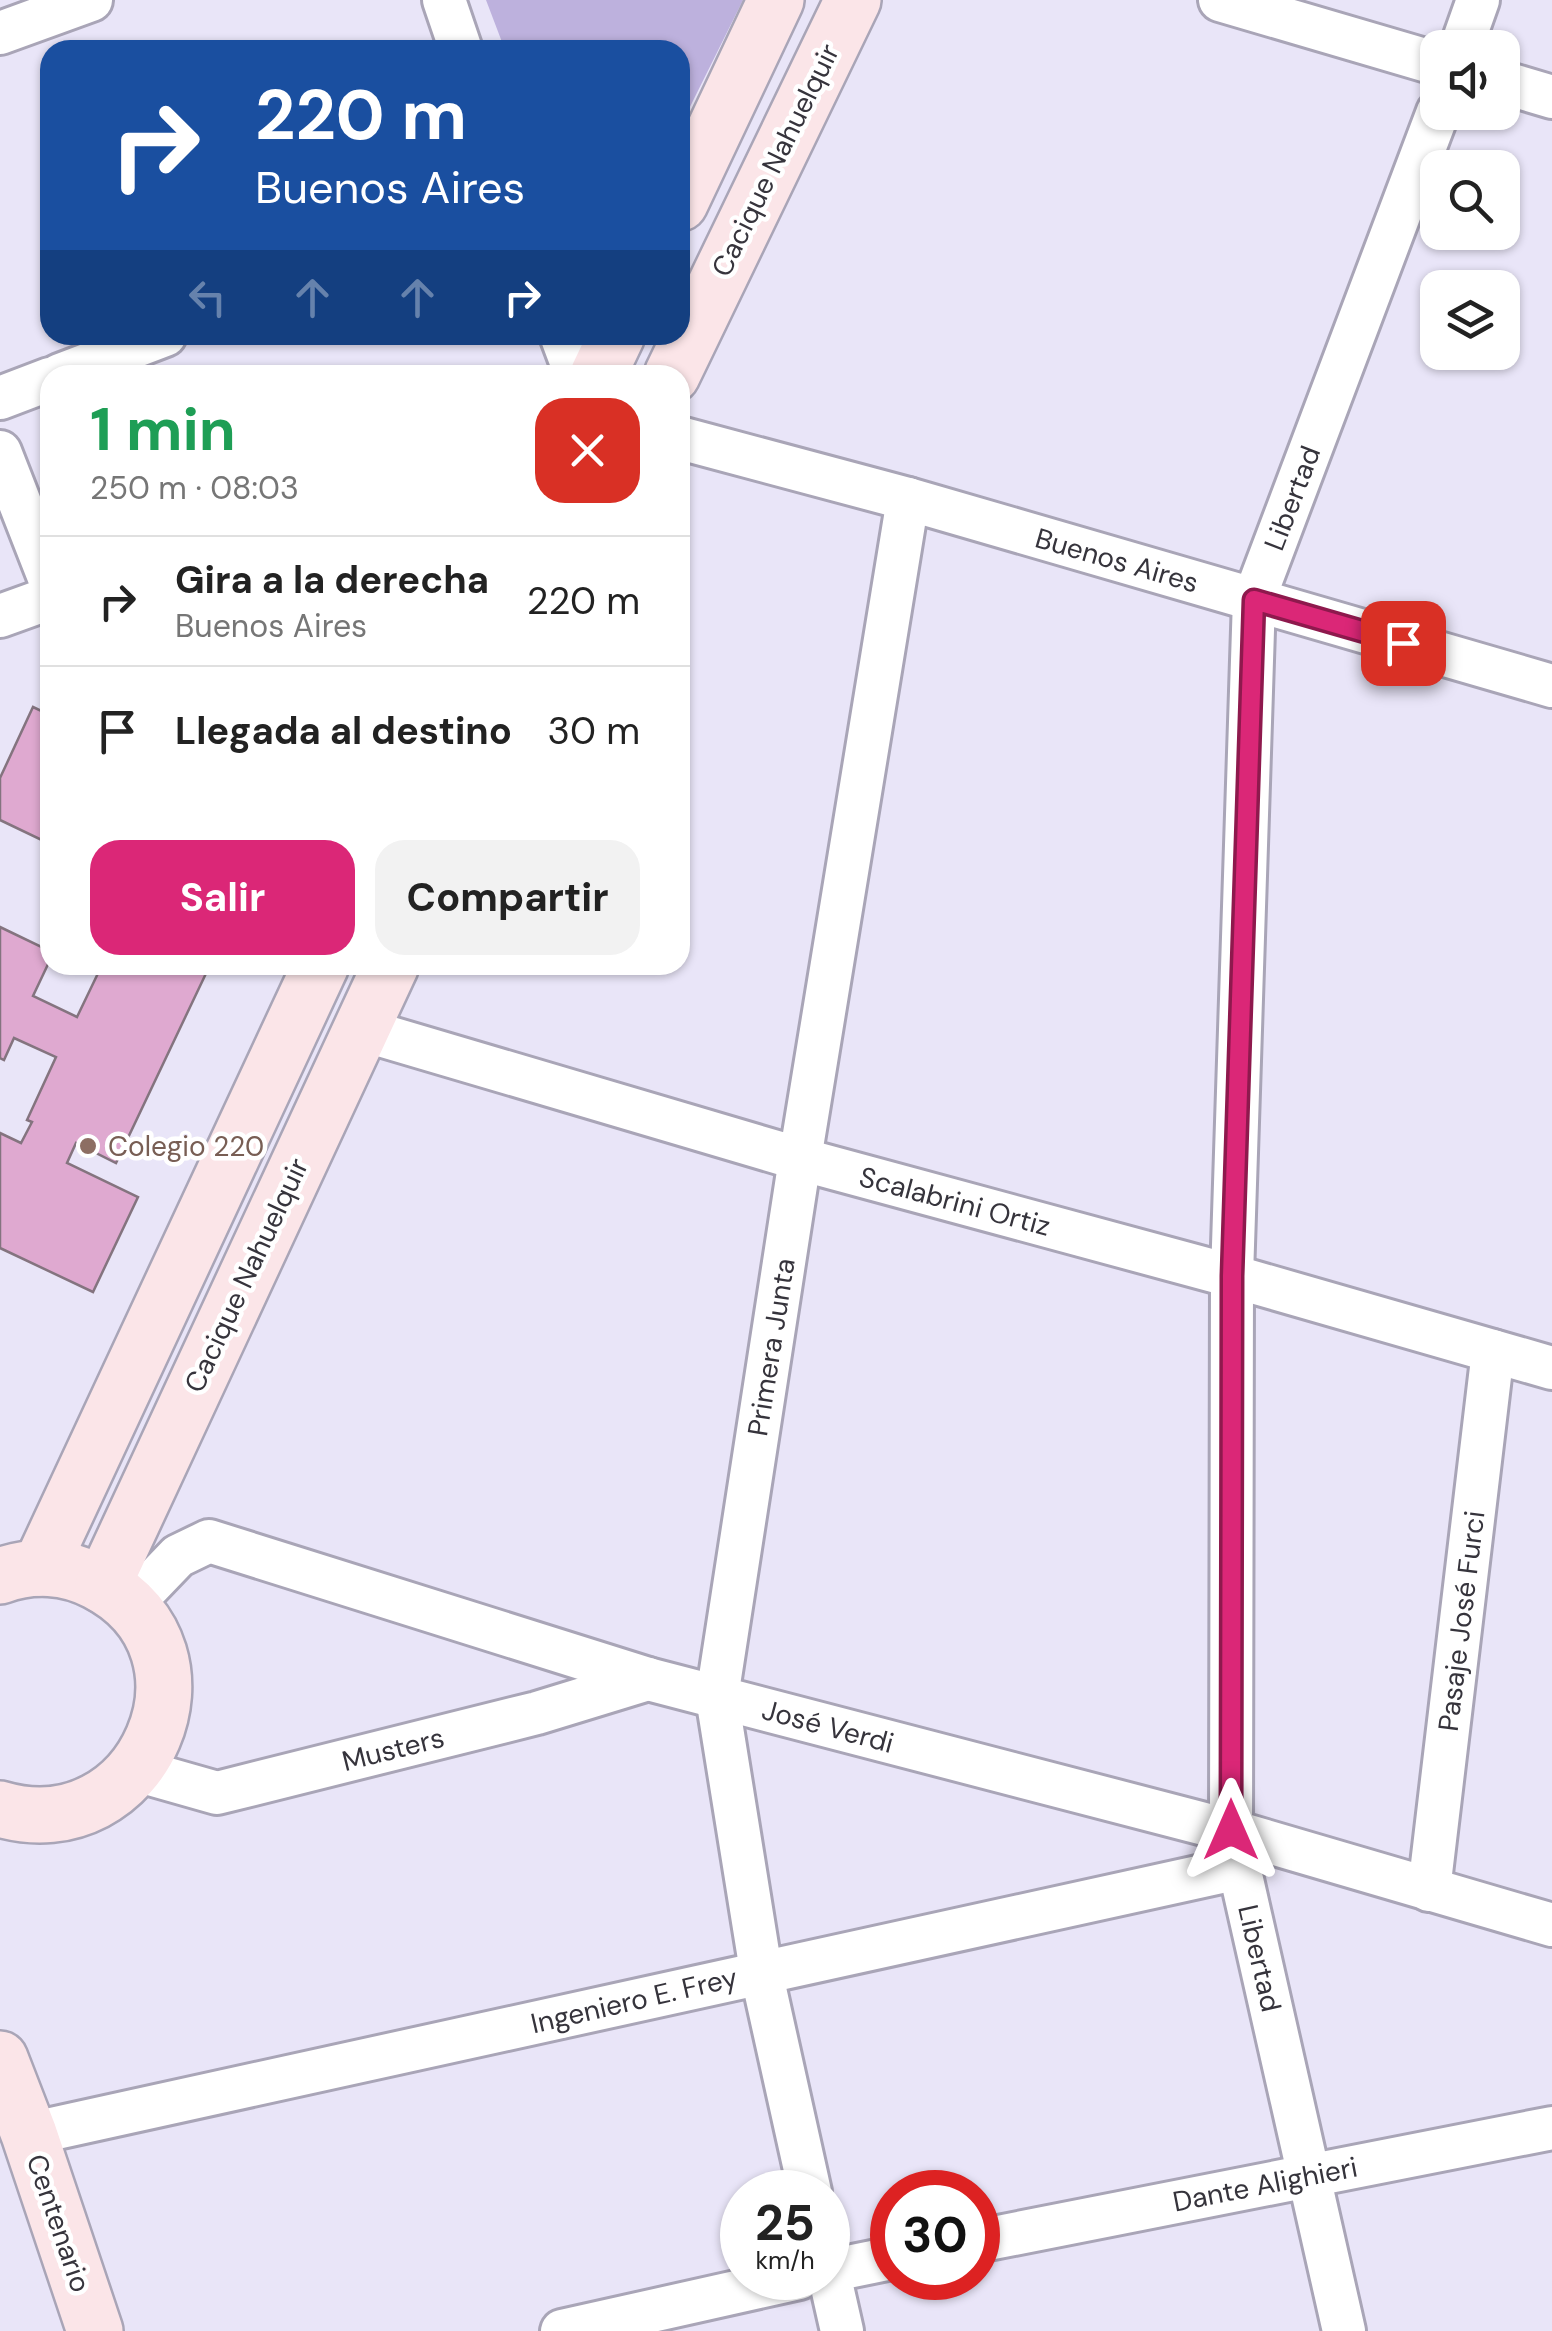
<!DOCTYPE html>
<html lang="es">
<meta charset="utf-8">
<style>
:root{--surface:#fff;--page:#f2f2f2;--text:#222;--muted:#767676;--line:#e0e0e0;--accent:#db2777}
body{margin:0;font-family:"DM Sans",sans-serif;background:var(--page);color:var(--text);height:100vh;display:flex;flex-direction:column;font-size:38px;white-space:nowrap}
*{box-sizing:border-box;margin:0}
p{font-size:32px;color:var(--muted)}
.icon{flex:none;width:55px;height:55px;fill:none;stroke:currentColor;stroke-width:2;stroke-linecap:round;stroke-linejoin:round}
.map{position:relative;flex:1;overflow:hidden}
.panel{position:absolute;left:40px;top:365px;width:650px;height:610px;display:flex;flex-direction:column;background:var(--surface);border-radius:30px;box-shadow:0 2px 8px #0004}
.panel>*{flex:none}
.hud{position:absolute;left:40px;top:40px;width:650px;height:305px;border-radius:30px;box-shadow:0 2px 8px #0004;background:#1a4fa0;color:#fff;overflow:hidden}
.buttons{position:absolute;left:1420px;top:30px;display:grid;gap:20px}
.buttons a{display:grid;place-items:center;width:100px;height:100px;border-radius:20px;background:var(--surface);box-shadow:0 2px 8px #0004;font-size:50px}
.speed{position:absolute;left:720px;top:2170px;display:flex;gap:20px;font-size:50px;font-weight:700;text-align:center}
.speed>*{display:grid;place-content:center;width:130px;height:130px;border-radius:50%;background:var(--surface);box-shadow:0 2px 8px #0004;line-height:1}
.speed small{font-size:25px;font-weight:400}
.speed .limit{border:15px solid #d22;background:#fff;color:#111}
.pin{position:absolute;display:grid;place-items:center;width:85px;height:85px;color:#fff;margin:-42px;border-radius:20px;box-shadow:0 5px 15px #0006}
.me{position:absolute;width:110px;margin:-55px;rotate:0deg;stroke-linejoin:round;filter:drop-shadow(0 0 8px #0008)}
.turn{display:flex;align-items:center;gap:35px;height:210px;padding:0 50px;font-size:45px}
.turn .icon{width:130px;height:130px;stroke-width:2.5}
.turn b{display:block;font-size:70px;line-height:85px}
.lanes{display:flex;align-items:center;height:95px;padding:0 50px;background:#0003;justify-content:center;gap:50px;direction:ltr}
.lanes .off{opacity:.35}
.round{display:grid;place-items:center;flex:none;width:105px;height:105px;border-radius:30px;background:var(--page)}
.overview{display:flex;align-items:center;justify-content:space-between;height:170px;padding:0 50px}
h1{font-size:60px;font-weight:700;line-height:75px;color:#1e9e55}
.button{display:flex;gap:20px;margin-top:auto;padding:20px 50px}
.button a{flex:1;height:115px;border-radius:30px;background:var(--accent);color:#fff;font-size:40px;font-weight:700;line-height:115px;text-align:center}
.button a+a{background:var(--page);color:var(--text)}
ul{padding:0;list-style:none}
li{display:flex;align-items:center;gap:30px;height:130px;padding:0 50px;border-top:2px solid var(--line)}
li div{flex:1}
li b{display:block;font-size:38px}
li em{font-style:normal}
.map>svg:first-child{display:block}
.green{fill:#bdb1dd}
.building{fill:#dfa9d0;stroke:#84747f;stroke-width:2.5}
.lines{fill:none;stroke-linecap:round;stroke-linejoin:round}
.street-casing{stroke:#a9a5b7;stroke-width:48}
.secondary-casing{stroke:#a9a5b7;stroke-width:60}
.street{stroke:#fff;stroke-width:42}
.secondary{stroke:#fbe5e8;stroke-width:55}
.route-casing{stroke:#8e194d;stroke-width:25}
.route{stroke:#db2777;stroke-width:18}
.education-dot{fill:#8d6e63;stroke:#fff;stroke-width:4}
.labels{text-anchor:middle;stroke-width:9;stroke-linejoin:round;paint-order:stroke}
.street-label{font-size:28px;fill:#36343c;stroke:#fff}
.education-label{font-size:28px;fill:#785e54;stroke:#fff;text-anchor:start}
</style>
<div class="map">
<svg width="1552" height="2331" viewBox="0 0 1552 2331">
<rect width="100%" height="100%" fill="#e9e5f8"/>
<path class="green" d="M486,0H743L680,127V50H505Z"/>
<g class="building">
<path d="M33,707L50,715V844L0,820V778Z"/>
<path d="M0,927L50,951V960L33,996L77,1017L102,965H210L116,1163L76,1143L67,1163L138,1197L93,1292L0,1248V1133L21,1143L32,1122L27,1120L56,1057L14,1038L4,1060L0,1058Z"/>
</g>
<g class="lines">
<g class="street-casing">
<g id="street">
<path d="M444,0L461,50"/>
<path d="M1220,0L1438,64"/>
<path d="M0,33L91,0"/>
<path d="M1461,48L1478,0"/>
<path d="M1502,82L1552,97"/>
<path d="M561,335L576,375"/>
<path d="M60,375L165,335"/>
<path d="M0,398L50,379"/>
<path d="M680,438L908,499L1552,686"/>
<path d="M0,452L50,580"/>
<path d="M0,616L50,598"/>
<path d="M360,1029L800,1159L1232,1276L1552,1368"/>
<path d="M130,1606L178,1556L209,1541L648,1679L1231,1831L1552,1925"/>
<path d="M136,1770L217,1793L537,1713L648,1679"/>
<path d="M1429,1890L1493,1351"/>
<path d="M29,2134L1239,1868"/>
<path d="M810,2192L761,1971L717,1697L800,1159L908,499"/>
<path d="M978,2241L1552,2128"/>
<path d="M828,2269L842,2331"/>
<path d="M828,2271L892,2258"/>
<path d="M562,2331L799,2278"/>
<path d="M1344,2331L1231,1831L1232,1276L1254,599L1438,112"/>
</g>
</g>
<g class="secondary-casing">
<g id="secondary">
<path d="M680,203L776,0"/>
<path d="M598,375L617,335"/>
<path d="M672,375L853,0"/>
<path d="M40,1568L321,965"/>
<path d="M0,1576C32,1564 67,1566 97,1582C231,1651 145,1852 0,1809"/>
<path d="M103,1585L391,965"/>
<path d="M0,2059L29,2134L95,2331"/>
</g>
</g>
<use href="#street" class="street"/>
<use href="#secondary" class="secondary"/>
</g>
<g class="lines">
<g class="route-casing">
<path id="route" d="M1231,1830L1232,1276L1254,600L1403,643"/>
</g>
<use href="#route" class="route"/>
</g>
<circle class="education-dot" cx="88" cy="1146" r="10"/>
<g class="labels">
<g class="street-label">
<text transform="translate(775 160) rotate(-64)" y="10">Cacique Nahuelquir</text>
<text transform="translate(1292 498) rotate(-69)" y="10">Libertad</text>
<text transform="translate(1117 560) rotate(16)" y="10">Buenos Aires</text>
<text transform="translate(955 1201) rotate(15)" y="10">Scalabrini Ortiz</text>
<text transform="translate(246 1275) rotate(-65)" y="10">Cacique Nahuelquir</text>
<text transform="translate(771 1347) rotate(-81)" y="10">Primera Junta</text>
<text transform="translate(1461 1621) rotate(-83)" y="10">Pasaje José Furci</text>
<text transform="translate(828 1726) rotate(15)" y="10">José Verdi</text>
<text transform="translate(393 1749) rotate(-14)" y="10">Musters</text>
<text transform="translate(1260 1958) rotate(77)" y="10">Libertad</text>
<text transform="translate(634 2000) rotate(-13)" y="10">Ingeniero E. Frey</text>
<text transform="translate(1265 2184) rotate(-11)" y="10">Dante Alighieri</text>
<text transform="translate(59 2223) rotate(71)" y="10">Centenario</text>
</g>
<g class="education-label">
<text x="108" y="1156">Colegio 220</text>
</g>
</g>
</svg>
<div class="buttons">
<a><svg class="icon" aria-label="sound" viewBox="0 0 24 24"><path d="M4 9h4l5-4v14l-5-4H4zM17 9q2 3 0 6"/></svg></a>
<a><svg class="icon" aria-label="search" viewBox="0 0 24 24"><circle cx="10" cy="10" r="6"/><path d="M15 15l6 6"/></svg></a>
<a><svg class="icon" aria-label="layers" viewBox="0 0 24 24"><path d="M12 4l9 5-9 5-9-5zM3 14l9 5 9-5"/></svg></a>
</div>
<div class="speed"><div>25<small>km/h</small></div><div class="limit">30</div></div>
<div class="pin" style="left:1403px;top:643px;background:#d93025"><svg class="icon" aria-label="arrive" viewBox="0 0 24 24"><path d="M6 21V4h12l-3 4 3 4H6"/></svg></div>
<svg class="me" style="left:1231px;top:1830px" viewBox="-20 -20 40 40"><path d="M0-17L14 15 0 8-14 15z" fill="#db2777" stroke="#fff" stroke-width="4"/></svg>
<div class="hud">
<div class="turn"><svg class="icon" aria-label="right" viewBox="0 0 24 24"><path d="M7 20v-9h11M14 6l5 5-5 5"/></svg><div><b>220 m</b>Buenos Aires</div></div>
<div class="lanes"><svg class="icon off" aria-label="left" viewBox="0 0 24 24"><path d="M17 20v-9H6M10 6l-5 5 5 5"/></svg><svg class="icon off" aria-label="ahead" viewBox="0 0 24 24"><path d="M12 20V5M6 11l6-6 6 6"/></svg><svg class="icon off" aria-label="ahead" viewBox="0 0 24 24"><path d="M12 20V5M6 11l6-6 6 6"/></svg><svg class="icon" aria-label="right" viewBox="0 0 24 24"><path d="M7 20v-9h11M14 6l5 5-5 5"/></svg></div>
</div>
<section class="panel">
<div class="overview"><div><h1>1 min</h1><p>250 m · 08:03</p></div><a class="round" style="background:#d93025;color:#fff"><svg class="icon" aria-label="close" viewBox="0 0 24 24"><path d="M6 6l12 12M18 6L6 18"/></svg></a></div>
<ul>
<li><svg class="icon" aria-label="right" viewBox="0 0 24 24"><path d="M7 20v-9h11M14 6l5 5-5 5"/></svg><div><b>Gira a la derecha</b><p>Buenos Aires</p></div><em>220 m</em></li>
<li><svg class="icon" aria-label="arrive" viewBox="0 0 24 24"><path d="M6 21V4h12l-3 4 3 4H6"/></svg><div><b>Llegada al destino</b></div><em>30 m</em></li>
</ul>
<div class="button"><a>Salir</a><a>Compartir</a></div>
</section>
</div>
